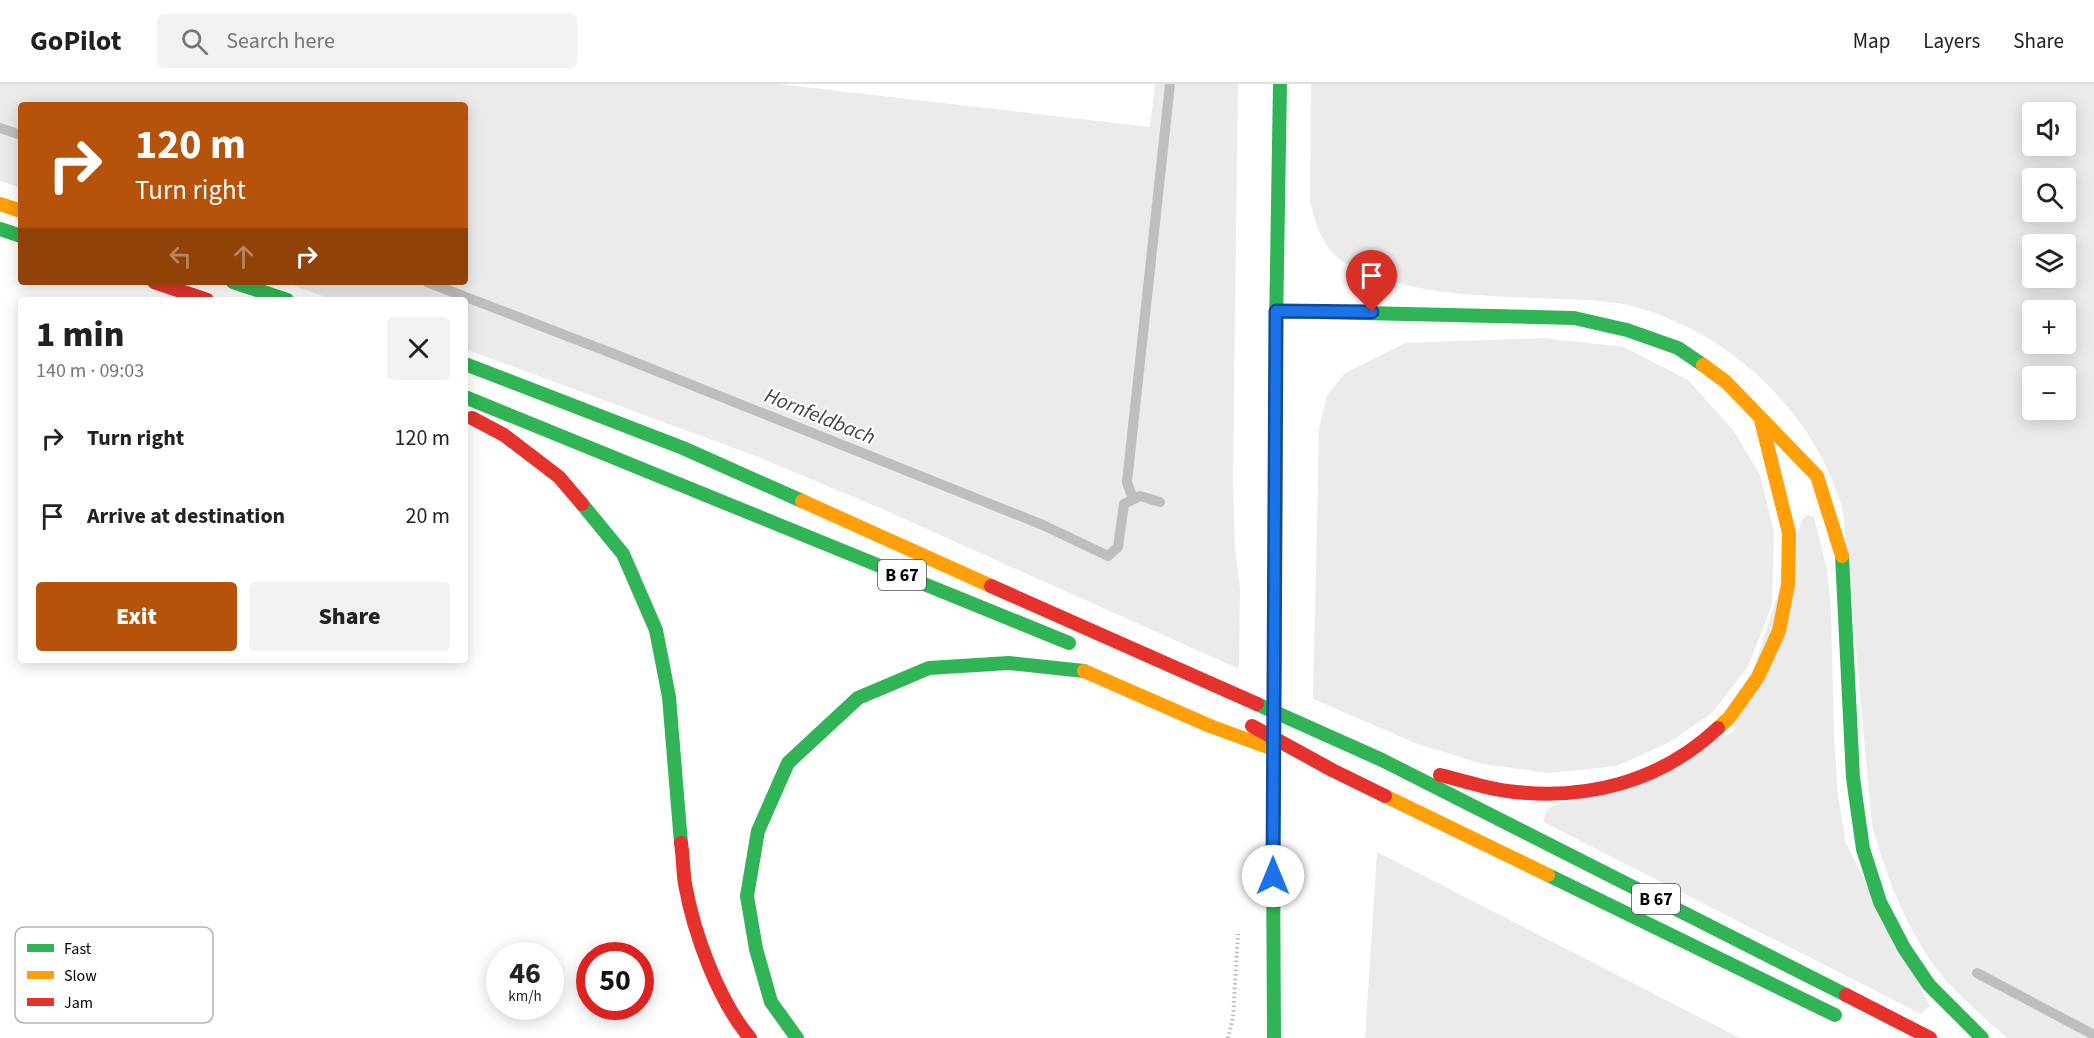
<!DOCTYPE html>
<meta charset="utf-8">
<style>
:root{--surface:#fff;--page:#f2f2f2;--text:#222;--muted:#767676;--line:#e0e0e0;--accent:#b45309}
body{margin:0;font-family:"Source Sans 3",sans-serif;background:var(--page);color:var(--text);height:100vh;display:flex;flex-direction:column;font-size:22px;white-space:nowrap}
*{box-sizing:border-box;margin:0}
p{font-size:20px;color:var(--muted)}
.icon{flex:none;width:33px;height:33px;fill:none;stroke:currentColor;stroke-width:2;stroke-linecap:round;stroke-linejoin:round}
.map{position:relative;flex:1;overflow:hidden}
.details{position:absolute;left:18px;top:213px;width:450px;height:366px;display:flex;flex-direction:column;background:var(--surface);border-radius:6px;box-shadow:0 3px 15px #0003}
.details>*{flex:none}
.top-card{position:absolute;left:18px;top:18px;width:450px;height:183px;border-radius:6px;box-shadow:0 3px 15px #0003;background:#b45309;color:#fff;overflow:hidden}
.fabs{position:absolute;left:2022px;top:18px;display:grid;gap:12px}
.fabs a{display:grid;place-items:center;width:54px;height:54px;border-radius:6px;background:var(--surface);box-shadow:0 3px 15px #0003;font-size:30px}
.speed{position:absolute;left:486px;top:858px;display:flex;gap:12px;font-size:30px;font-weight:700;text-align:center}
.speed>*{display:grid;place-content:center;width:78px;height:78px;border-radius:50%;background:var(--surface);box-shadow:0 3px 15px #0003;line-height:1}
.speed small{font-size:15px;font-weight:400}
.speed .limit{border:9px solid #d22;background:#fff;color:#111}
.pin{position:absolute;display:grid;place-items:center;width:51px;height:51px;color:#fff;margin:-62px -26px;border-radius:50% 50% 50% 0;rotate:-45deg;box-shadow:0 0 6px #0007}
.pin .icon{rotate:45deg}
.me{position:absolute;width:66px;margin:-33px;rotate:0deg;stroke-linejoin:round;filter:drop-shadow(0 0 4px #0008)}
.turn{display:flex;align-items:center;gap:21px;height:126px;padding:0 18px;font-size:27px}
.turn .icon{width:78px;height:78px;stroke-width:2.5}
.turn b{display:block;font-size:42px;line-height:51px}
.lanes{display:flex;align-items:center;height:57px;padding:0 18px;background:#0003;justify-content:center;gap:30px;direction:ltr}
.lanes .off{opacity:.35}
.round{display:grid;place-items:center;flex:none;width:63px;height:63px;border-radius:6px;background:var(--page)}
.summary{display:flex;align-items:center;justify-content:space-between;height:102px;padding:0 18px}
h1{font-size:36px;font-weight:800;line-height:45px}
.action{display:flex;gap:12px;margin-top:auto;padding:12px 18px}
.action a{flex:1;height:69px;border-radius:6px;background:var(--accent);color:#fff;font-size:24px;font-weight:800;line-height:69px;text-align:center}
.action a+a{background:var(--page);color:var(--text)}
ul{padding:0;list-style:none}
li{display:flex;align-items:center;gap:18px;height:78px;padding:0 18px}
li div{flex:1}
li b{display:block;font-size:22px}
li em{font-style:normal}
header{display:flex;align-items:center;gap:36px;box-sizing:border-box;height:84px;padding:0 30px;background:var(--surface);border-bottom:2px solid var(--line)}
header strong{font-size:28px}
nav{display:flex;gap:33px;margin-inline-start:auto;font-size:21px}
.search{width:420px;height:54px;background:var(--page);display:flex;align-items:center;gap:15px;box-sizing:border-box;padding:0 21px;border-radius:6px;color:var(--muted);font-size:22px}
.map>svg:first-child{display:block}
.green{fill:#ebebeb;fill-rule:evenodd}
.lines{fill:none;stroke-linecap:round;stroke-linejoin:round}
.stream{stroke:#bebebe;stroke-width:10}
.path{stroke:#b9b9b9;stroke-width:4;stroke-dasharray:1.5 3;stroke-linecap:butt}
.fast{stroke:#30b455;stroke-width:14}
.slow{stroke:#ff9f0a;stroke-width:14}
.jam{stroke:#e5322d;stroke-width:14}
.fast-bridge{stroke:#30b455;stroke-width:14}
.route-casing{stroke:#114b97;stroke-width:15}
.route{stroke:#1a73e8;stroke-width:10}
.labels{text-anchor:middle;stroke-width:4.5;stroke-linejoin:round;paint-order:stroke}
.shield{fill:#fff;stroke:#4c4c4c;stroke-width:1.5}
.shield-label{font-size:18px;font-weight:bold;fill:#000}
.water-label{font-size:21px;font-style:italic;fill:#434343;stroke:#fff}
.key{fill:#fff;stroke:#b2b2b2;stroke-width:1.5}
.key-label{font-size:16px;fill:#000}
</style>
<header>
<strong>GoPilot</strong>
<div class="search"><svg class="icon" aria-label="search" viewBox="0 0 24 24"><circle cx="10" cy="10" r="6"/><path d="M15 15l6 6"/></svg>Search here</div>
<nav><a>Map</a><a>Layers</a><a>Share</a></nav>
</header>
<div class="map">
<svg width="2094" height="954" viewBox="0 0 2094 954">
<rect width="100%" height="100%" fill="#fff"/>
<g class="green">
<path d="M0,0H779L1150,43L1155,0H1238L1233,396L1235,463L1240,504L1239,585L880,424L758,373L465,265V216H333L285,198H465V21H21V104L0,97Z"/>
<path d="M1311,0H2094V954H2007C1985,935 1952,906 1935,883C1904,840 1886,791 1872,741C1865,665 1858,589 1851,513C1849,492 1847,470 1845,449C1844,440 1844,429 1841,420C1811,326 1733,252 1639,224C1614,216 1586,216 1560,215C1501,212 1440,213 1383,195C1370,191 1354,185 1342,177C1323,164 1315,139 1310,118ZM2032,28H2066V62H2032ZM2032,94H2066V128H2032ZM2032,160H2066V194H2032ZM2032,226H2066V260H2032ZM2032,292H2066V326H2032Z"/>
<path d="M1542,254L1624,263L1688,296L1734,347L1760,391L1774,447L1772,521L1748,583L1712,629L1670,658L1617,682L1549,689L1482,680L1415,659L1313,615L1319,345L1327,311L1345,289L1405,259Z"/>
<path d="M1807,431L1814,433L1827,486L1831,525L1834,651L1838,712L1846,759L1930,922L1921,930L1543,738L1547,725L1733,648L1802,436Z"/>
<path d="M1377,768L1740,954H1365Z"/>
</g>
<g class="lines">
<g class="stream">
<path d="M0,44L21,51"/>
<path d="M427,198L619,272L1043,441L1108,472L1118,463L1124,420L1140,412L1160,418"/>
<path d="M1133,415L1127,398L1170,0"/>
<path d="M1977,889L2094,951"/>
</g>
<path class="path" d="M1228,954L1233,933L1238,850"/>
<g class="fast">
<path d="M0,145L21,152"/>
<path d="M233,198L287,216"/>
<path d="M1276,227L1574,234L1627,246L1678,264L1703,281"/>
<path d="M1276,244L1280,0"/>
<path d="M465,280L683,364L802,417"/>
<path d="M465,313L1069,559"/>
<path d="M582,420L623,470L656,546L669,613L681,759"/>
<path d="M1842,472L1853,694L1863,765L1880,818L1904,864L1929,901L1982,954"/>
<path d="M1257,620L1382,676L1846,911"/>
<path d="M1273,769L1274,954"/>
<path d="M1548,791L1835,931"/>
<path d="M797,954L771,918L756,865L747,812L758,747L788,679L858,614L929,584L1009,579L1084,587"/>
</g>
<g class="slow">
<path d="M0,120L21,127"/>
<path d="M1703,281L1726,298L1817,392L1842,472"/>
<path d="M802,417L991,502"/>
<path d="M1275,517L1276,244"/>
<path d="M1084,587L1210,642L1273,665"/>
<path d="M1718,644L1729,634L1758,593L1779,547L1788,501L1789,449L1761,336"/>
<path d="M1385,712L1548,791"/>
</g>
<g class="jam">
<path d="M154,198L207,216"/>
<path d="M472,334L504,351L559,393L582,420"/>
<path d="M991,502L1257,620"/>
<path d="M1252,642L1332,686L1385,712"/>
<path d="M1440,691C1462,696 1484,704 1507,707C1585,717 1659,699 1718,644"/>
<path d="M681,759C683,772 683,787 685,800C694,850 718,916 750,954"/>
<path d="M1846,911L1930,954"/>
</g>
<path class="fast-bridge" d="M1273,769L1275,517"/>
</g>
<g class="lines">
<g class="route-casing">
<path id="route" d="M1273,792L1276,227L1372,228"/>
</g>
<use href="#route" class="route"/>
</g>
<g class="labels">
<g class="shield">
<rect x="878" y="476" width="48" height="30" rx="4.5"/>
<rect x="1632" y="800" width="48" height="30" rx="4.5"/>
</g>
<g class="shield-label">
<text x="902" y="497">B 67</text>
<text x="1656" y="821">B 67</text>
</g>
<g class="water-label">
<text transform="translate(820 332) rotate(22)" y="7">Hornfeldbach</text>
</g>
</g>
<rect x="15" y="843" width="198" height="96" rx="9" class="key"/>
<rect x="27" y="860" width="27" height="8" fill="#30b455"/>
<rect x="27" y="887" width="27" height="8" fill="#ff9f0a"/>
<rect x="27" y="914" width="27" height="8" fill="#e5322d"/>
<g class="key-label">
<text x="64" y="870">Fast</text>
<text x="64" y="897">Slow</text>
<text x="64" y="924">Jam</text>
</g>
</svg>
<div class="fabs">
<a><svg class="icon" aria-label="sound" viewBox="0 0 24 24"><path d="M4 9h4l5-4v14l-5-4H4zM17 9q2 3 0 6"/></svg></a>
<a><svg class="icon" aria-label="search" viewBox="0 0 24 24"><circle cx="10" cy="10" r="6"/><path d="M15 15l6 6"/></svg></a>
<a><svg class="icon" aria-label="layers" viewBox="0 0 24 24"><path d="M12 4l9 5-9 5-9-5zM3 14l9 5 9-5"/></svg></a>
<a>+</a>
<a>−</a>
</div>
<div class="speed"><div>46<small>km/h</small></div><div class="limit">50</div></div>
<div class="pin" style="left:1372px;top:228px;background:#d93025"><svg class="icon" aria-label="arrive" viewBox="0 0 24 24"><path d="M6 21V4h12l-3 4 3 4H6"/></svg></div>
<svg class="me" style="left:1273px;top:792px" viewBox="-20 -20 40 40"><circle r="19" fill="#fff"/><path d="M0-13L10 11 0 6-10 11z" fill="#1a73e8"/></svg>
<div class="top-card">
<div class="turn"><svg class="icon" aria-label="right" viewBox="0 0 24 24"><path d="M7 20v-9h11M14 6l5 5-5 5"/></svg><div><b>120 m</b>Turn right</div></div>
<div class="lanes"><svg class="icon off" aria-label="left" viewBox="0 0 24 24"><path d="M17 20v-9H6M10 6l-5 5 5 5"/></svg><svg class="icon off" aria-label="ahead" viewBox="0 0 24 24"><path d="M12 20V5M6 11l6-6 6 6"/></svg><svg class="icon" aria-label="right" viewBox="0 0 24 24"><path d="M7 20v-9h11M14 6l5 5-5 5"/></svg></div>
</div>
<section class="details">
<div class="summary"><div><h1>1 min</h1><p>140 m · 09:03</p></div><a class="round"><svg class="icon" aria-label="close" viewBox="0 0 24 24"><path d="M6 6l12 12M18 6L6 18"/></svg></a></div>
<ul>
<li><svg class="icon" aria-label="right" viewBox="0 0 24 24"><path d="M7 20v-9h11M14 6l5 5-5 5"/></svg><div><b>Turn right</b></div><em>120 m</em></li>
<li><svg class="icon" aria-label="arrive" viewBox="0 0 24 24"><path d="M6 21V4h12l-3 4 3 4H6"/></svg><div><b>Arrive at destination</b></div><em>20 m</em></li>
</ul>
<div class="action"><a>Exit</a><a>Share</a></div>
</section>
</div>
